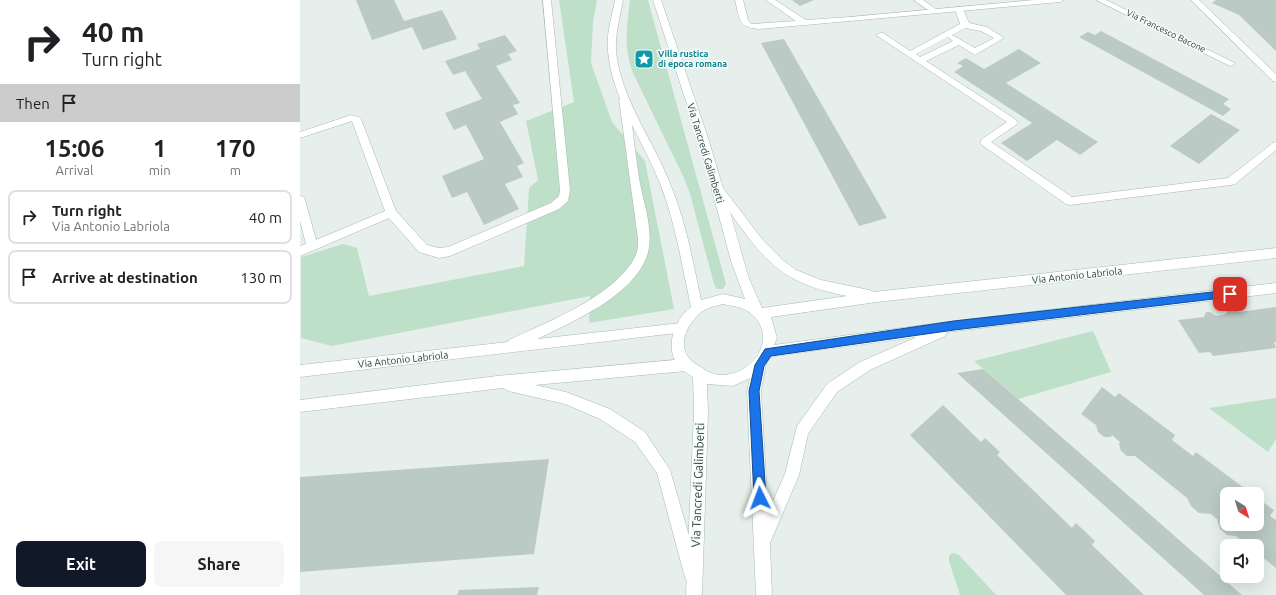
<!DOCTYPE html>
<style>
:root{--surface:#fff;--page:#f6f6f6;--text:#202124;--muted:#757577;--line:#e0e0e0;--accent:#111827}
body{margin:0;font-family:Ubuntu,sans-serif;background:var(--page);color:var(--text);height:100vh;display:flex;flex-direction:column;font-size:15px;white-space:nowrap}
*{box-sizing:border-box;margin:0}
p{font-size:13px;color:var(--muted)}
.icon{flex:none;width:22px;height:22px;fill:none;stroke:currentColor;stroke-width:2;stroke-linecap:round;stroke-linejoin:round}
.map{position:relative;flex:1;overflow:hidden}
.panel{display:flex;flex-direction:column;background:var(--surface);width:300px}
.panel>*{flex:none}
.banner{background:#fff;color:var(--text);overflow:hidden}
.needle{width:26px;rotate:142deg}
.buttons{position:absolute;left:920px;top:487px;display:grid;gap:8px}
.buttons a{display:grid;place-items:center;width:44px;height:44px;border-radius:8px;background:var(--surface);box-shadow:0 4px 16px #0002;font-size:20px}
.pin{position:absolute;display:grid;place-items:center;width:34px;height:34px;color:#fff;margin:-17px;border-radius:8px;box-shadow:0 2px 6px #0006}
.me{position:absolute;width:44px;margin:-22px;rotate:357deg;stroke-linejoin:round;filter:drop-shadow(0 0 3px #0008)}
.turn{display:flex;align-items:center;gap:14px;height:84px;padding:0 16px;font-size:18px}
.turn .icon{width:52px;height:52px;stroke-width:2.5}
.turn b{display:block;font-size:28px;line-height:34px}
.then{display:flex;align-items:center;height:38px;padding:0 16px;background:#0003;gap:8px;font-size:15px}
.eta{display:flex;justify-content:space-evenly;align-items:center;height:68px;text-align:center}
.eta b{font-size:24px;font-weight:600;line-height:28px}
.action{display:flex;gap:8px;margin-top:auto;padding:8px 16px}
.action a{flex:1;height:46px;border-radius:8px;background:var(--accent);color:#fff;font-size:16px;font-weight:600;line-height:46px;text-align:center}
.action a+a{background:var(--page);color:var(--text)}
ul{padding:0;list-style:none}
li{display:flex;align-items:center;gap:12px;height:54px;margin:0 8px 6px;padding:0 8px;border:2px solid var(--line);border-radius:8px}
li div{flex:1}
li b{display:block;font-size:15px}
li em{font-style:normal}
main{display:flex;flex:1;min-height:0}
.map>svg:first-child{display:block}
.green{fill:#bfe0c8}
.building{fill:#bbcac4}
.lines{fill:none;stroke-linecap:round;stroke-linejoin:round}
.lane-casing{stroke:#a8b8b2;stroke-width:1}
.street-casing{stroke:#a8b8b2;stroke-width:1}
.secondary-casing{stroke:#a4bbb3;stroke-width:1}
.lane{fill:#fff;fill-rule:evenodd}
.street{fill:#fff;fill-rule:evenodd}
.secondary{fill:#fff;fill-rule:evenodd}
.route{fill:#1a73e8;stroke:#114b97}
.labels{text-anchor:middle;stroke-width:3;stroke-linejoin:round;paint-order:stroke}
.far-street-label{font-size:9px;fill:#24423a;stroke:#f7fbf9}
.far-culture-label{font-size:9px;font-weight:bold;fill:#0d838f;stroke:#f7fbf9;text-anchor:start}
.street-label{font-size:10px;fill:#24423a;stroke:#f7fbf9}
.near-street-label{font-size:12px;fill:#24423a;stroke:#f7fbf9}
</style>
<main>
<section class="panel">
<div class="banner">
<div class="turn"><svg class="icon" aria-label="right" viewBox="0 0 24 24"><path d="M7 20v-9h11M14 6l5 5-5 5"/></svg><div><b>40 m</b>Turn right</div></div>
<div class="then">Then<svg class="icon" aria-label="arrive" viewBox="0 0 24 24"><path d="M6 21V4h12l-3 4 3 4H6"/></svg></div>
</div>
<div class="eta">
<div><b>15:06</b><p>Arrival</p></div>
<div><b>1</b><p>min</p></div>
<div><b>170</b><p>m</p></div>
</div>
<ul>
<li><svg class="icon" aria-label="right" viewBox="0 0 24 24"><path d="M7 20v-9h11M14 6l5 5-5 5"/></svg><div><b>Turn right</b><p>Via Antonio Labriola</p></div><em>40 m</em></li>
<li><svg class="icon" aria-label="arrive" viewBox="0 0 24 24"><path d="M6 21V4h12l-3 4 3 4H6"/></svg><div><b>Arrive at destination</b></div><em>130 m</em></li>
</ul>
<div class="action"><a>Exit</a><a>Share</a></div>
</section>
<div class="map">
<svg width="976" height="595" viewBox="0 0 976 595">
<rect width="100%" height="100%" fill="#e6efeb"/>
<g class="green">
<path d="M259,0H297L293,22L291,63L312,122L345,161L374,309L289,323L290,296L32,346L1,338V257L43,244L57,248L69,296L224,266L229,188L238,180L226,121L274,102Z"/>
<path d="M330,0H348L426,284L423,289H417L414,284L390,194L384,178L333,73C323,46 327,27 330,0Z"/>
<path d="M793,331L811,372L718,399L674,361Z"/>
<path d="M976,398V439L968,452L909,408Z"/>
<path d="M652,553L658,554L696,595H660L649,561V556Z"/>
</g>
<g class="building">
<path d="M56,0H94L104,21L142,10L157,39L123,50L112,27L72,40Z"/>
<path d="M492,0H514L500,6Z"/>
<path d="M916,0H976V51L939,15L912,3Z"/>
<path d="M801,31L929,99L923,104L931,109L923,116L779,37L788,32L795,35Z"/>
<path d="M205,35L217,51L208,54L212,60L196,66L220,103L213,105L218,114L200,122L224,163L217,166L223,177L205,184L219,209L184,225L167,192L152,198L142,176L184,159L166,125L154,130L145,113L182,99L165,71L153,75L145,61L180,49L177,44Z"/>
<path d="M484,39L587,218L559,226L461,43Z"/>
<path d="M719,49L741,63L706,83L798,142L780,155L757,140L727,161L701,143L732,123L654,72L663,66L657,63L666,58L684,69Z"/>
<path d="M911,114L940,130L899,164L870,146Z"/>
<path d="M976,307V342H974L976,348L913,356L910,352L899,353L878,320L904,317L906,312H910L916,316L926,314L928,309L933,308L939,312Z"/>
<path d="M683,369L718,399L942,595H904L657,373Z"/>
<path d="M802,387L815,397L819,393L875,435L872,440L893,456L896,452L952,494H927V524H957V498L974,510L970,516L976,520V568L957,553V546H948L936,536L927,535L920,529L917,519L911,514L899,513L891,506L887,498L835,456H827L821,451L819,444L820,442L812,435L811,437H804L798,432L796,425L781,414Z"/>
<path d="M643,405L681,442L685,438L700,452L697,455L772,528L776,523L795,541L792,545L844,595H766L610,435Z"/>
<path d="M249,459L234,554L0,572V477Z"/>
<path d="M239,587L237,595H157L159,590Z"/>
</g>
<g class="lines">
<g class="lane-casing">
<g id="lane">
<path d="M243,0H251L270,190L268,201L259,209L150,256L139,258L119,252L89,218L0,256V246L6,244L0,221V196L4,197L5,200L16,240L85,211L52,121L0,138V132L51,115L59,117L61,119L96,211L127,245L139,248L148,247L251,203L259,196L260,190Z"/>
<path d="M435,0H443L448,20L451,24L496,21L466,0H475L506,20L550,17L554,19L550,21L459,29C437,27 440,19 435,0Z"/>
<path d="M614,0H623L639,11L635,13H632Z"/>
<path d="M796,0H806L935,63L931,66L928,65Z"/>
<path d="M656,7H662L669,23L687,27L704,38L675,55L659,45L626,61L715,119L718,123L716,125L691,142L772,197L928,178L973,143L976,142V150L935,184L931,185L770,205L766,204L682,145L680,143L682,139L707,122L576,35L580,33H583L610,51L660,24L655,9ZM665,28L681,31L694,38L675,48L652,35ZM648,37L653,41L620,57L616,54Z"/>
</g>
</g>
<g class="street-casing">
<g id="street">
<path d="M734,0H764L760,2L550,21L546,19L550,17Z"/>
<path d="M891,0H899L976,74V82L973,81Z"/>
<path d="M324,96L329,99C332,125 335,152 339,178C343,202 355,232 347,256C333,296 272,322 237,339L381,323L385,324L387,328L385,332L0,377V365L208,342L209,340C247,322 315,296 335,257C338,252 338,246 338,239L319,99Z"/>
<path d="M386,359L391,361L392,365L391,369L386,371L235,385L266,392L310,409L345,432L370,470L400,574L398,580L392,582L386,580L384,574L357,473L335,442L300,419L265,404L208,391L203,388L0,412V400L197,376Z"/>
</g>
</g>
<g class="secondary-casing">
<path id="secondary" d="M315,0H323C320,17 315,34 316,51C321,100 354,141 371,186C386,222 393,262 401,300L423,294L445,299L431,261L398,138L353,0H361L408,138L423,188L462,239L484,261L496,270L521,280L569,290L574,292L976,248V258L577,302L471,317L477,338L474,345L654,321L976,283V293L647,332L645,336L570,370L537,392L508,434L499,475L470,543L472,595H456L447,391L450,378L433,386L407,384L408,412L402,595H386L394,412L393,377C390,375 386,373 383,370C362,353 373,321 391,307C382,266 376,225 361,186C344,141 312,100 308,51C306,34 312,17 315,0ZM430,212C465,263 484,284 547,296L462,308L448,276ZM423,304C431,306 443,307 449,312C485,339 445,385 411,373C408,372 404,369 401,367C396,364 392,362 389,358C376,343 390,320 403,311C409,307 416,306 423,304ZM617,337L560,362L527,384L497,426L485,474L468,512L461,391L466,364L470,357Z"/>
</g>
<use href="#lane" class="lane"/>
<use href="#street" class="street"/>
<use href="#secondary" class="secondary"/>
</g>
<path class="route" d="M930,290L933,291L935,294L933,296L930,297L654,330L471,356L464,366L459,391L466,498L464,502L460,503L456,502L454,498L449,391L455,365L465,349L654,321Z"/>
<defs>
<g id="sight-square" transform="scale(1)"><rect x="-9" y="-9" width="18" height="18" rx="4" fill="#0f9aa8" stroke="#f7fbf9"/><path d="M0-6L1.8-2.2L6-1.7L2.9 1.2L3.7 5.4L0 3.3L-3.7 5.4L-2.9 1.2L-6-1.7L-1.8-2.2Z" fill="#fff"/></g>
</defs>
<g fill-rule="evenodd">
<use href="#sight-square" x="344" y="59"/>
</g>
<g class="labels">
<g class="far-street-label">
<text transform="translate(866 31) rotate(26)" y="3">Via Francesco Bacone</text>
</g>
<g class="far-culture-label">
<text x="358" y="57">Villa rustica<tspan x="358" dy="10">di epoca romana</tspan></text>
</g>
<g class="street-label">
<text transform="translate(406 153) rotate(73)" y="4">Via Tancredi Galimberti</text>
<text transform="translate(777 275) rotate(-6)" y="4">Via Antonio Labriola</text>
<text transform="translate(103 359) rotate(-6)" y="4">Via Antonio Labriola</text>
</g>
<g class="near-street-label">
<text transform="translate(398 485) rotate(-88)" y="4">Via Tancredi Galimberti</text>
</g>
</g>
</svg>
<div class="buttons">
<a><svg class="needle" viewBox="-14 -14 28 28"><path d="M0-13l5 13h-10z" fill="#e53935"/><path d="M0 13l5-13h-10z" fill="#757577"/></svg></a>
<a><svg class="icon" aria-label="sound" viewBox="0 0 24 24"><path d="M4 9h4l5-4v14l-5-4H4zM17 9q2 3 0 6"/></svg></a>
</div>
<div class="pin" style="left:930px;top:294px;background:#d93025"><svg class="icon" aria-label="arrive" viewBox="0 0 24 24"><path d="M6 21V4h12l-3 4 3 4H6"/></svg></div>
<svg class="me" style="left:460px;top:498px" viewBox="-20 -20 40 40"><path d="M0-17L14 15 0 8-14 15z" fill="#1a73e8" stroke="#fff" stroke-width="4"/></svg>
</div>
</main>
